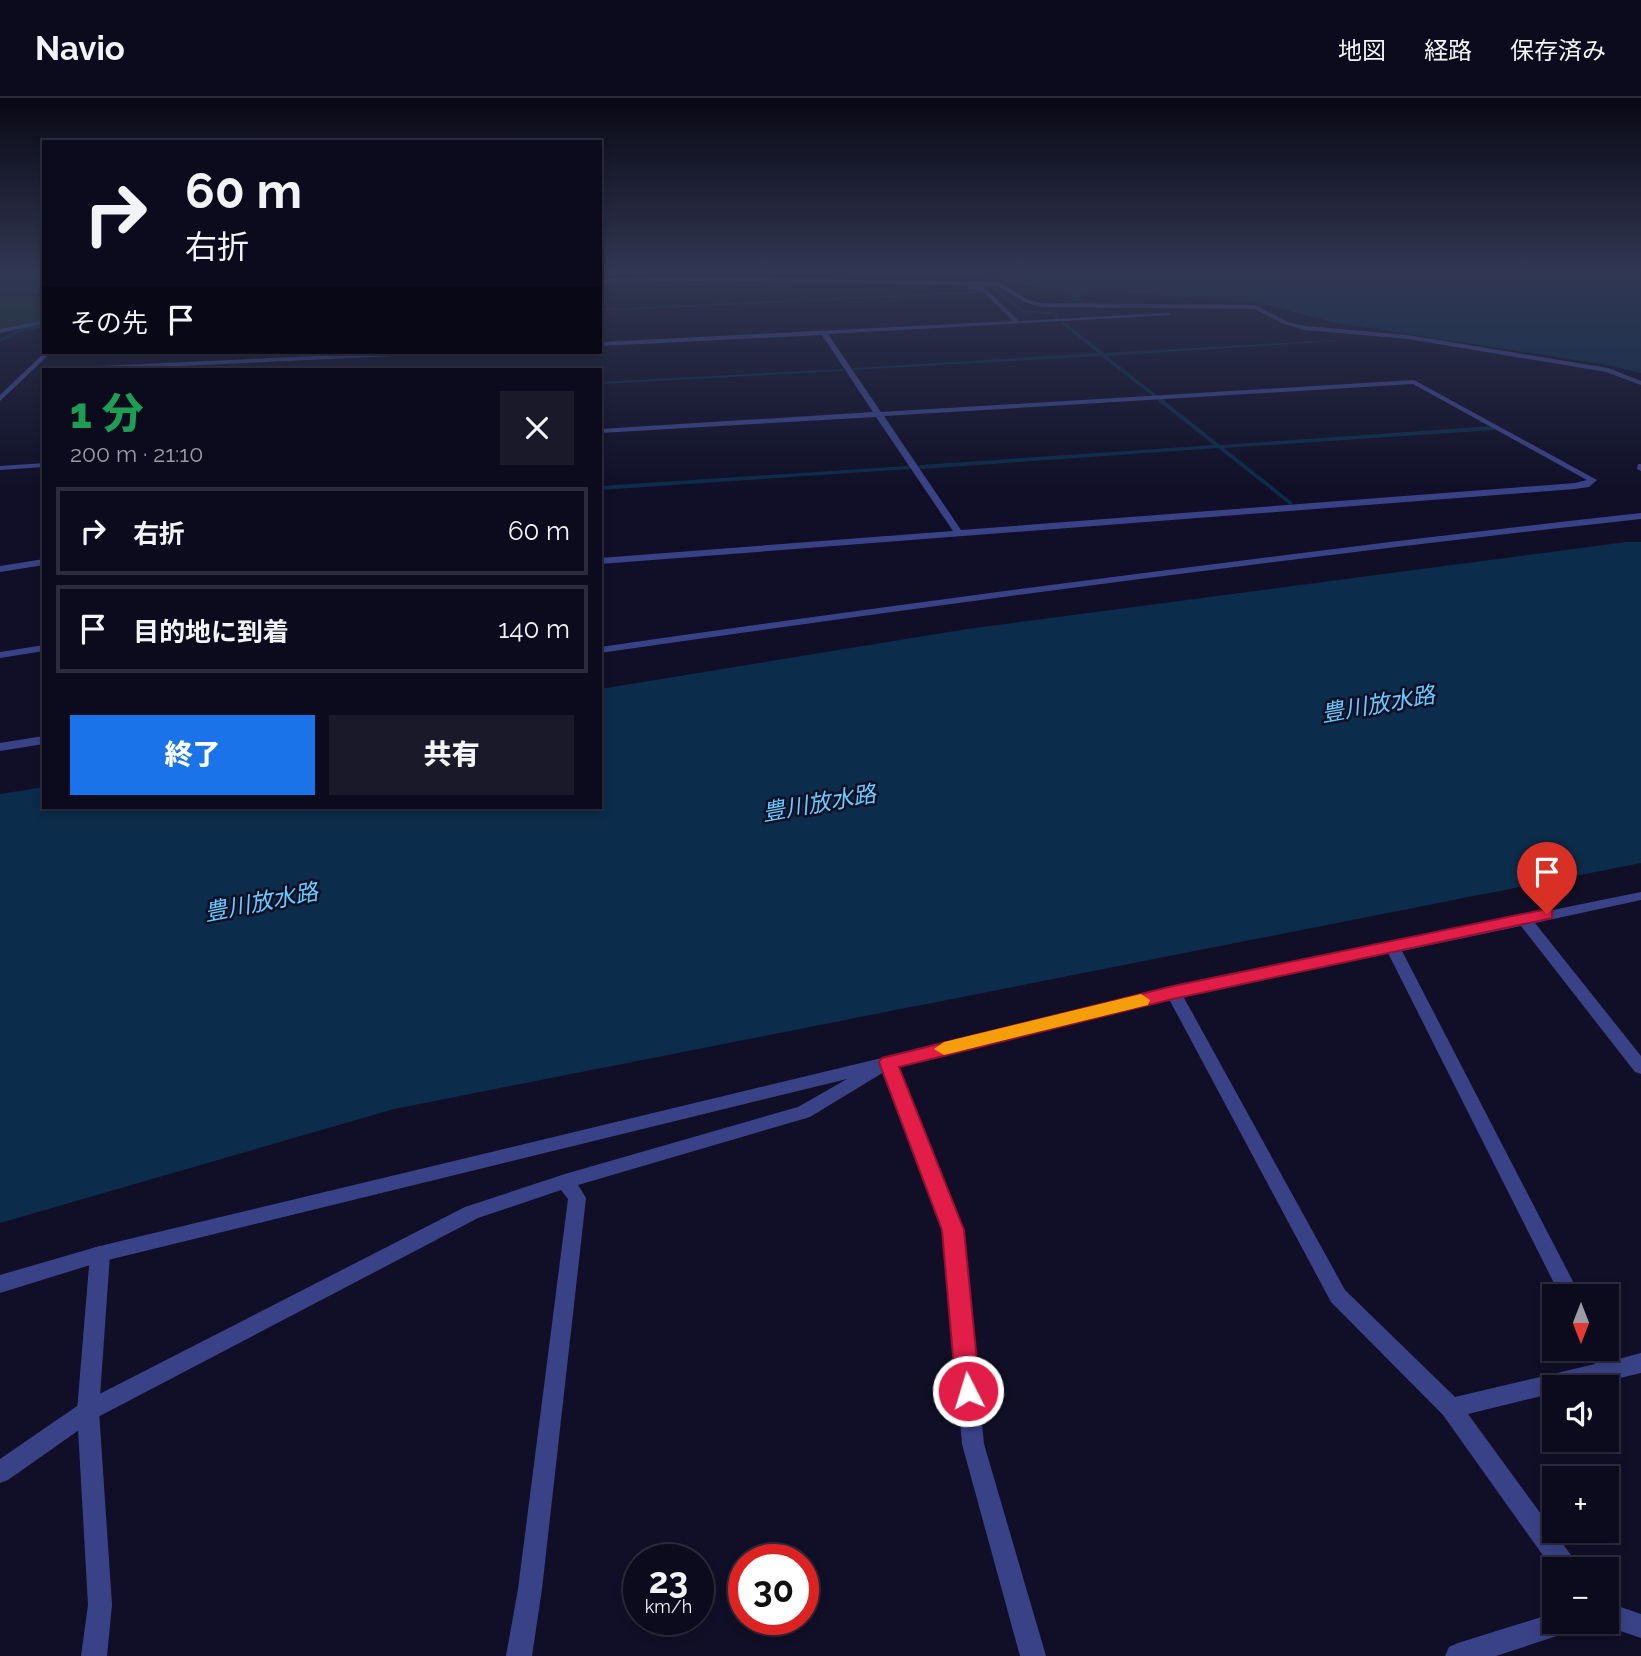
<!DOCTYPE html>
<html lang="ja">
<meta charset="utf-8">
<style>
:root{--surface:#0c0b1d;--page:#1a192a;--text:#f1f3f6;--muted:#9a9ba4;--line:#2c2b3b;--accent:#1a73e8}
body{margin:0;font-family:Raleway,"Noto Sans JP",sans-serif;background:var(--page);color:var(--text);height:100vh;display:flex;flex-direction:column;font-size:26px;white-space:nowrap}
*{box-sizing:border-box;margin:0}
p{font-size:23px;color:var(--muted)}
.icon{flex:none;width:38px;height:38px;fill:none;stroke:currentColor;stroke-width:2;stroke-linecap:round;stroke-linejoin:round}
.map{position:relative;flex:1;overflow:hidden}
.details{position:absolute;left:42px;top:270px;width:560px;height:441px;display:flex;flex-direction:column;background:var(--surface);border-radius:0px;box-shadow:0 4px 10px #0003,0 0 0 2px var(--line)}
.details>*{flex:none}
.top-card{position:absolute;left:42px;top:42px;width:560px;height:214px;border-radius:0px;box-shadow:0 4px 10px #0003,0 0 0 2px var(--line);background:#0c0b1d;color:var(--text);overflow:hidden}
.needle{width:46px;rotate:180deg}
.controls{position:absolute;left:1542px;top:1186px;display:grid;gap:14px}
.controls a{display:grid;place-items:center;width:77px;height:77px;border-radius:0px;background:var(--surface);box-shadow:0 4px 10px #0003,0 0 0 2px var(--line);font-size:35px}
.speed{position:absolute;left:623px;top:1446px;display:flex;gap:14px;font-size:35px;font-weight:700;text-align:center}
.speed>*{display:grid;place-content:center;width:91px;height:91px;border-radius:50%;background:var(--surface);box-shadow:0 4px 10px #0003,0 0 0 2px var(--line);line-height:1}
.speed small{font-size:18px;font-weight:400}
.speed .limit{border:10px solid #d22;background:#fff;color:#111}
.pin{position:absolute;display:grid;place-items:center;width:60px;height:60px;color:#fff;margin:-72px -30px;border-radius:50% 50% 50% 0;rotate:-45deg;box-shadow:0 0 7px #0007}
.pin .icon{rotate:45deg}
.me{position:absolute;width:77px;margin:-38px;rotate:355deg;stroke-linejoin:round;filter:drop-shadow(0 0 5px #0008)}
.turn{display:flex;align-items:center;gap:24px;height:147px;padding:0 28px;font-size:32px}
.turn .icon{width:91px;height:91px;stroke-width:2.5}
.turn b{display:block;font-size:49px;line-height:60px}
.then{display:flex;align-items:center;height:66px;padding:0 28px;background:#0003;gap:14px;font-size:26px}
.round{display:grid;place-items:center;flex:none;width:74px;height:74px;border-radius:0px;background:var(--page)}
.head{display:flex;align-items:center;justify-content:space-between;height:119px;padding:0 28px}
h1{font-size:42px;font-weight:800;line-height:52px;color:#1e9e55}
.button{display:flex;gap:14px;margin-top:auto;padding:14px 28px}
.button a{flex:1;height:80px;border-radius:0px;background:var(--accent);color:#fff;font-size:28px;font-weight:800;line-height:80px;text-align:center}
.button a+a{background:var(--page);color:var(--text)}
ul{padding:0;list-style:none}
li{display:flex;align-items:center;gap:21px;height:88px;margin:0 14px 10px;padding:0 14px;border:4px solid var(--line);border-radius:0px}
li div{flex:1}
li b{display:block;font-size:26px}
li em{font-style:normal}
header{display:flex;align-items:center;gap:42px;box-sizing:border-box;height:98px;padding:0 35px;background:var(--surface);border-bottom:2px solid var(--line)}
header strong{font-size:33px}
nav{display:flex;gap:38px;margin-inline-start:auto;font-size:24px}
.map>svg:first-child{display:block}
.green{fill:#12322c}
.water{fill:#0b2c4a}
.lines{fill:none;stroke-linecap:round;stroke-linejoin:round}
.stream{fill:#0b2c4a;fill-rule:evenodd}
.minor{fill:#3a4287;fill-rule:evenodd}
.tertiary{fill:#3a4287;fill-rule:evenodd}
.route{fill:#e11d48;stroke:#92132f;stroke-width:2}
.slow{fill:#f59e0b}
.labels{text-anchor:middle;stroke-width:5;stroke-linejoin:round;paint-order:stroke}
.water-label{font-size:23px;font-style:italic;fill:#64ceff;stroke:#100f27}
</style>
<header>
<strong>Navio</strong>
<nav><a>地図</a><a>経路</a><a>保存済み</a></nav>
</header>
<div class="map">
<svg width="1641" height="1558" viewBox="0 0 1641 1558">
<rect width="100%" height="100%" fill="#100f27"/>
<path class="green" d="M0,197L44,198V222L0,231Z"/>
<g class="water">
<rect x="0" y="173" width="44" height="23"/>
<path d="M600,173H1641V275L1603,266L1337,225L1255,204L1094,193L1079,197L1083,203H1073L1069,197L1003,182L926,177L691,175L600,178Z"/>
<path d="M1626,444H1641V765L394,1011L0,1125V696L44,689V709H600V591L967,531Z"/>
</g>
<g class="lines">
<g class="stream">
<path d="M842,184L841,186L600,188V186Z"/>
<path d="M965,186L993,188L1024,212L1056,215L1059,220L1056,221L1054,217L1022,214L991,190L964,188Z"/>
<path d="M982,193L983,195L804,203L802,202Z"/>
<path d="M798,202L797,204L600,213V211Z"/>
<path d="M1061,223H1063L1104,255L1336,242L1338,243L1107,258L1156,297L1154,299L1101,258L854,272L852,271L854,270L1098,255L1061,225Z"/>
<path d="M44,227V229L20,234L0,244V241L17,232Z"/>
<path d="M844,271L842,273L600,286V284Z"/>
<path d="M1158,301H1162L1220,347L1494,328L1497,330L1494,332L1224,350L1292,404L1293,405L1290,407L1218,350L921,371L918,369L921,367L1214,347L1158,303Z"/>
<path d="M908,368L910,369V371L600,392V388Z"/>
</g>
<g class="minor">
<path d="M701,179L999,184L1028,202L1041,205L1255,207L1288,224L1305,228L1408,237L1608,270L1641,283V287L1606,274L1408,241L1305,232L1284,226L1254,211L1041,209L1024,204L998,188L701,183L600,185V181Z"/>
<path d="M969,188L984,189L1019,223L1168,215L1171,217L828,236L881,314L1414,282L1597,382L1589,389L1575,391L600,466V460L953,433L876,319L600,335V331L873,314L822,237L600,248V244L1013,223L981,192L967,191ZM1413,286L1587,382L1575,385L961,432L884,318Z"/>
<path d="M44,222V226L0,235V231Z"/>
<path d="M45,254H52L0,303V297Z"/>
<path d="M402,254H441L438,256L116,271H75L78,269Z"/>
<path d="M44,365V369L0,372V368Z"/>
<path d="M1638,366H1641V373L1637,371Z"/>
<path d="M1641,415V421C1293,459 947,505 600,555V549C947,499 1293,454 1641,415Z"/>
<path d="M44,461V467L0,474V468Z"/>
<path d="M44,547V553L0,560V554Z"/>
<path d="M44,638V646L0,653V645Z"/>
<path d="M1641,794V802L1535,825L1641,958V976L1635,974L1521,828L1402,853L1581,1199H1561L1388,855L1183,898L1345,1192L1455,1299L1595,1266L1588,1251H1606V1247L1615,1262L1641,1255V1275L1578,1290H1554V1295L1468,1316L1576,1464L1580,1472L1554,1473L1443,1317L1331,1204L1169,901L898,968L963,1132L984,1346L1046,1558H1020L962,1346L943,1132L884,974L810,1019L578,1087L586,1100L542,1491L532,1558H506L518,1491L568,1101L561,1092L478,1120L96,1320L8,1382L0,1385V1361L80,1306L465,1109L565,1076L798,1009L847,981L100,1164L0,1195V1177L100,1148L1173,890L1516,819L1523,815L1528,817Z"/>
<path d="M1606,1504L1641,1516V1540L1597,1525L1606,1524Z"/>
<path d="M1554,1515V1524H1575L1572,1533L1496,1558H1445L1449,1549L1458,1545Z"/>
</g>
<path class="tertiary" d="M100,1148L107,1150L110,1156L99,1313L112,1507L107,1558H81L88,1507L77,1313L90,1156L93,1150Z"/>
</g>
<linearGradient id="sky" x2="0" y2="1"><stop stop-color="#090815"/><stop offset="0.44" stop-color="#313752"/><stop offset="1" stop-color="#313752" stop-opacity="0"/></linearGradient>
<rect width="1641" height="391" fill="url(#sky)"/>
<path class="route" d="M1547,811L1552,812V820L1173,901L899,969L964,1132L980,1293L977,1301L968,1304L960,1301L956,1293L942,1132L879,964L882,960L1173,888Z"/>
<path class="slow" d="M1141,896L1150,902L1148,907L944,957L934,951L944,944Z"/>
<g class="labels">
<g class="water-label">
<text transform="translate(1378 606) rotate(-10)" y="8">豊川放水路</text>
<text transform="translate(819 705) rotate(-10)" y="8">豊川放水路</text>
<text transform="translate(261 804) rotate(-11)" y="8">豊川放水路</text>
</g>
</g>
</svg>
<div class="controls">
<a><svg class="needle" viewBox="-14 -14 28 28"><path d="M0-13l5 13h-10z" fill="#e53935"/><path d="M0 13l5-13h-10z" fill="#9a9ba4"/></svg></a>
<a><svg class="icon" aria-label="sound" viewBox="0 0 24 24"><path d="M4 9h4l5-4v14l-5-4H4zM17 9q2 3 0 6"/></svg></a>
<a>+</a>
<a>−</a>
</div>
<div class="speed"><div>23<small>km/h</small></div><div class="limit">30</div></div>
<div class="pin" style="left:1547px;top:816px;background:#d93025"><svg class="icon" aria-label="arrive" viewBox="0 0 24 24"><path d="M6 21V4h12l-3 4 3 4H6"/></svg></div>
<svg class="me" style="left:968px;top:1293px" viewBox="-20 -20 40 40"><circle r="17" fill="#e11d48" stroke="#fff" stroke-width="3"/><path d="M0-11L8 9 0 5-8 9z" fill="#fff"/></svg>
<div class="top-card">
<div class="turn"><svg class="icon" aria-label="right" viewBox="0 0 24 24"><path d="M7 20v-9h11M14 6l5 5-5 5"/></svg><div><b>60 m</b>右折</div></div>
<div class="then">その先<svg class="icon" aria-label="arrive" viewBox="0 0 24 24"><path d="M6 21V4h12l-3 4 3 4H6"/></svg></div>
</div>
<section class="details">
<div class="head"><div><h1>1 分</h1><p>200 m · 21:10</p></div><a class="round"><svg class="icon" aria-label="close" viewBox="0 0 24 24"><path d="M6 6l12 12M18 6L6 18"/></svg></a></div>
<ul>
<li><svg class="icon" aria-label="right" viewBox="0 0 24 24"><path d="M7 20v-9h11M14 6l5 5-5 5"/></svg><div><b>右折</b></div><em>60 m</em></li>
<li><svg class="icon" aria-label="arrive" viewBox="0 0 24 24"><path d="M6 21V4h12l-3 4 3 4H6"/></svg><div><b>目的地に到着</b></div><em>140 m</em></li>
</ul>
<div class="button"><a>終了</a><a>共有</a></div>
</section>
</div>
